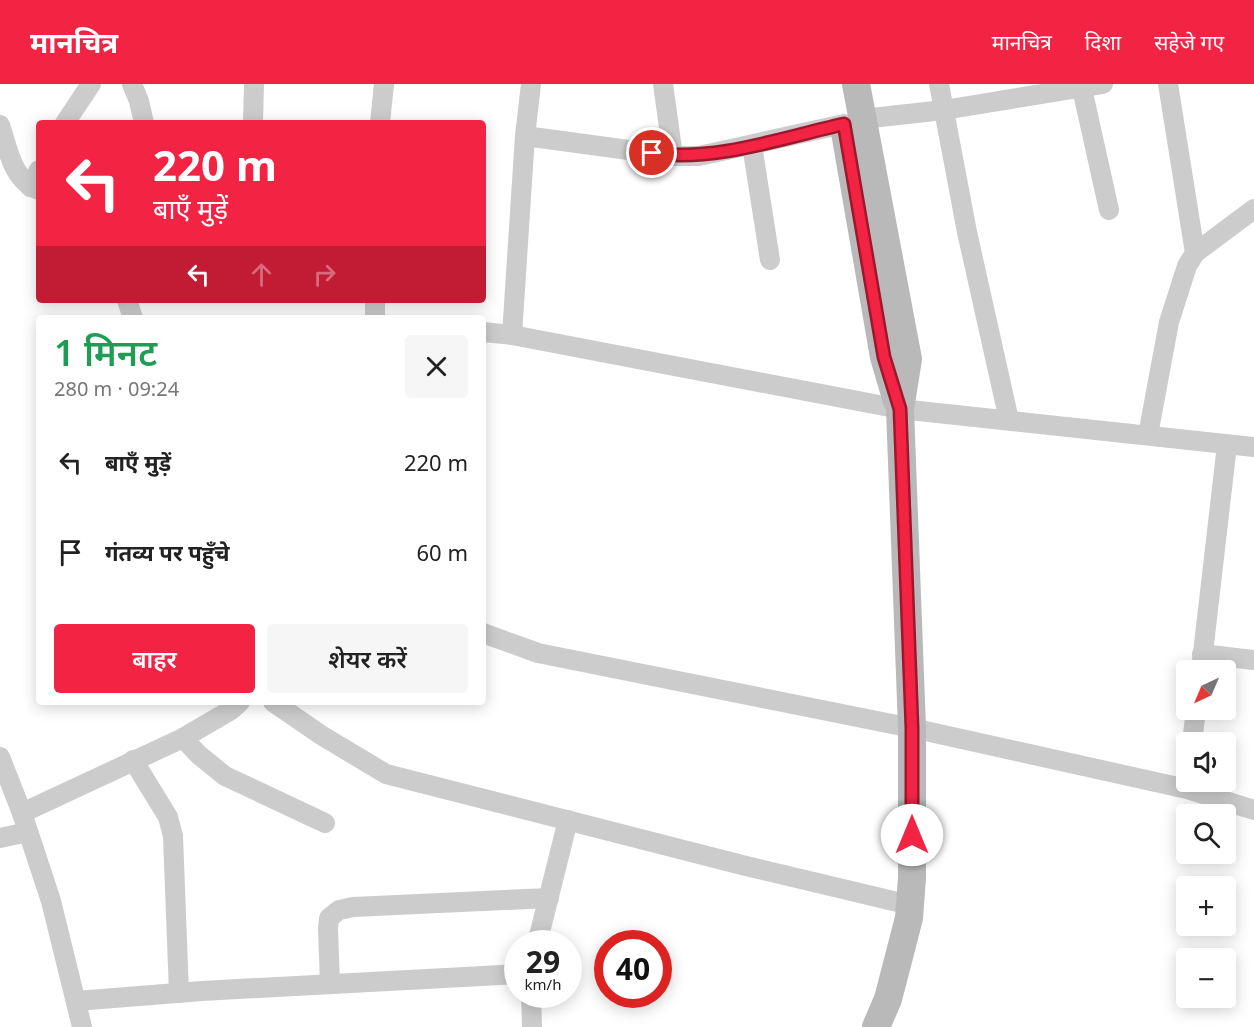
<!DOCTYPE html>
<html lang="hi">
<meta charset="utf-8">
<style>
:root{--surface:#fff;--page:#f6f6f6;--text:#222;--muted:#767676;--accent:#f32343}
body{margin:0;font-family:"Noto Sans","Noto Sans Devanagari",sans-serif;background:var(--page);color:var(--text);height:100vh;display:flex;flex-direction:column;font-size:22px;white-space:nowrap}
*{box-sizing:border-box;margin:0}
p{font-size:20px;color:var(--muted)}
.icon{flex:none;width:33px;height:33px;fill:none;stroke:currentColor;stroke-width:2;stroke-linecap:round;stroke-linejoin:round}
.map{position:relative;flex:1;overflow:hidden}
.sheet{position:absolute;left:36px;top:231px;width:450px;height:390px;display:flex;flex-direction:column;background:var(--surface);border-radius:6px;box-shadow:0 3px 15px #0003}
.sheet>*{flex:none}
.top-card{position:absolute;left:36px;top:36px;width:450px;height:183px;border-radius:6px;box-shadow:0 3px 15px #0003;background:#f32343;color:#fff;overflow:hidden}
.needle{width:39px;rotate:224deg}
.fabs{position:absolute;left:1176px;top:576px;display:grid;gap:12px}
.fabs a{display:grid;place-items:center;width:60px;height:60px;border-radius:6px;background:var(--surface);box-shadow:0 3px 15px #0003;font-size:30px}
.speed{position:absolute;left:504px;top:846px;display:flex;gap:12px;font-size:30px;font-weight:700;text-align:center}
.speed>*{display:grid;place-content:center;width:78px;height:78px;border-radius:50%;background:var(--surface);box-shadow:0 3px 15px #0003;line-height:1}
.speed small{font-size:15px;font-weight:400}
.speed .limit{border:9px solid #d22;background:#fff;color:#111}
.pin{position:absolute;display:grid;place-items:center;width:51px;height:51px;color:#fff;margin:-26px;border:3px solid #fff;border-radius:50%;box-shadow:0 2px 6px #0007}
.me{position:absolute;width:66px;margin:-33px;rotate:0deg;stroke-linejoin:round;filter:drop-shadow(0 0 4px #0008)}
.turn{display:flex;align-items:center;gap:21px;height:126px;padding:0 18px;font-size:27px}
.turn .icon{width:78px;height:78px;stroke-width:2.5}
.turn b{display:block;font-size:42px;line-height:51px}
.lanes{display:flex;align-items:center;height:57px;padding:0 18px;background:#0003;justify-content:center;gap:30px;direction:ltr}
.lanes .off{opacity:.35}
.round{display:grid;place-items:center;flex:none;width:63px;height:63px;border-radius:6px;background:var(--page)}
.head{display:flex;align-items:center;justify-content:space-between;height:102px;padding:0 18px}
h1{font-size:36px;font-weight:600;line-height:45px;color:#1e9e55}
.primary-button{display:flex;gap:12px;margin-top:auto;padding:12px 18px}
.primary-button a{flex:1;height:69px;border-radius:6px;background:var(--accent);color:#fff;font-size:24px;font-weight:600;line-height:69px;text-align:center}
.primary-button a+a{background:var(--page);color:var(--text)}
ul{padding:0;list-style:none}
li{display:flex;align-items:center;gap:18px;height:90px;padding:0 18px}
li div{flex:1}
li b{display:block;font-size:22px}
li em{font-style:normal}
header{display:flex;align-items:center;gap:36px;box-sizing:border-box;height:84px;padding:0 30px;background:var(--accent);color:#fff}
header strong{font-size:28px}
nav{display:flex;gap:33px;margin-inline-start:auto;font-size:21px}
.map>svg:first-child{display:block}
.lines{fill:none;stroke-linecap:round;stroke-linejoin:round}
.street{stroke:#ccc;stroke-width:20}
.secondary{stroke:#b9b9b9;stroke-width:28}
.route-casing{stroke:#9e172c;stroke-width:15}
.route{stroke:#f32343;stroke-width:10}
</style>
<header>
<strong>मानचित्र</strong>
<nav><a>मानचित्र</a><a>दिशा</a><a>सहेजे गए</a></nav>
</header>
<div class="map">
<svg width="1254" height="943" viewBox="0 0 1254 943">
<rect width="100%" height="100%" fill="#fff"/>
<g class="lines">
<g class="street">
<path d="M132,0L139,17L144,39"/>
<path d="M663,0L673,72"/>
<path d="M939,0L967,148L1009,336"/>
<path d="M1081,0L1109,126"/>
<path d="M1168,0L1195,169"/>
<path d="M862,35L944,26L1103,0"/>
<path d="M65,39L91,0"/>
<path d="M253,39L254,0"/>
<path d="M380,39L384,0"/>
<path d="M0,41C8,64 12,97 39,106"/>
<path d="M525,52L673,72H699L844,40"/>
<path d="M752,61L770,176"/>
<path d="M30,103L39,86"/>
<path d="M127,216L133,234"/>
<path d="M375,234V216"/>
<path d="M483,248L512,251L900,325L1254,363"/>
<path d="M512,251L525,52L531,0"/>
<path d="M1148,351L1169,238L1187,182L1195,169L1254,125"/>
<path d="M483,549L538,569L912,644L1187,705L1254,726"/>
<path d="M1202,570L1254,576"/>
<path d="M1201,586L1227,361"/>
<path d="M273,618L321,651L386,690L746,782L910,821"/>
<path d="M183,654L199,671L225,692L325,739"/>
<path d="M1192,658L1196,626"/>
<path d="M0,673L22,729L51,817L82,943"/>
<path d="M133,676L168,733L173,752L179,909"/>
<path d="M22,729L183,654L231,626L240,618"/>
<path d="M0,754L28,748"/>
<path d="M537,860L568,736"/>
<path d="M330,900L328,844L329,834L339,826L353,823L549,814"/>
<path d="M531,910L532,943"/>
<path d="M76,917L202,907L518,890"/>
</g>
<g class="secondary">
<path d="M856,0L908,275L900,325L912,644V794L909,834L888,915L876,943"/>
<path d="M845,48L884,273L897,317"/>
</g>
</g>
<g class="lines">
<g class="route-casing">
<path id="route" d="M652,69C716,78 781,54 844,40L884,273L900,325L912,644V751"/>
</g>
<use href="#route" class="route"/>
</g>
</svg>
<div class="fabs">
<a><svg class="needle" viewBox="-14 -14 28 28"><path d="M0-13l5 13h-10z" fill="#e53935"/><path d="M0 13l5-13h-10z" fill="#767676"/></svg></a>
<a><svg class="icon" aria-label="sound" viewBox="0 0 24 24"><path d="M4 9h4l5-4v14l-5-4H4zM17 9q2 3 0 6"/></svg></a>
<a><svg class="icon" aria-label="search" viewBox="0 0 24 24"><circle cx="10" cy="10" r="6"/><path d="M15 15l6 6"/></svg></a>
<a>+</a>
<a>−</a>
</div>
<div class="speed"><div>29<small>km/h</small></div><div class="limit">40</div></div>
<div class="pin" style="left:652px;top:69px;background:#d93025"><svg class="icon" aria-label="arrive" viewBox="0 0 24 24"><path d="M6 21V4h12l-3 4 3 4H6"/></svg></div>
<svg class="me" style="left:912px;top:751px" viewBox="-20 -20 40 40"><circle r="19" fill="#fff"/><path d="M0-13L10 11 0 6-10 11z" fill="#f32343"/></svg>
<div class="top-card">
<div class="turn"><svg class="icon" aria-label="left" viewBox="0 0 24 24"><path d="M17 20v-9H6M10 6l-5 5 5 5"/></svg><div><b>220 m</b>बाएँ मुड़ें</div></div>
<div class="lanes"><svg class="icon" aria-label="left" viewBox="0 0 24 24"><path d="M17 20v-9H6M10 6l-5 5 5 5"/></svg><svg class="icon off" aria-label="ahead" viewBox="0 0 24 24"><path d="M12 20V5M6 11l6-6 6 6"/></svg><svg class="icon off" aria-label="right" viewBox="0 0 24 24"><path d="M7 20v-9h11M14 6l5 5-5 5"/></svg></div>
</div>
<section class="sheet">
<div class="head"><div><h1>1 मिनट</h1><p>280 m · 09:24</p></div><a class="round"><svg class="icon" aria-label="close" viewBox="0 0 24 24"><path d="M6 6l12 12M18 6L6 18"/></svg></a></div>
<ul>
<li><svg class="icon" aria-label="left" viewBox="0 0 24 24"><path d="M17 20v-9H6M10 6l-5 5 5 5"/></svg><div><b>बाएँ मुड़ें</b></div><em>220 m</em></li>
<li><svg class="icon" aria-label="arrive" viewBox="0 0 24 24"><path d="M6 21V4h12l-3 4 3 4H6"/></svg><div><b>गंतव्य पर पहुँचे</b></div><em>60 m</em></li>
</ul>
<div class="primary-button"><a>बाहर</a><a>शेयर करें</a></div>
</section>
</div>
